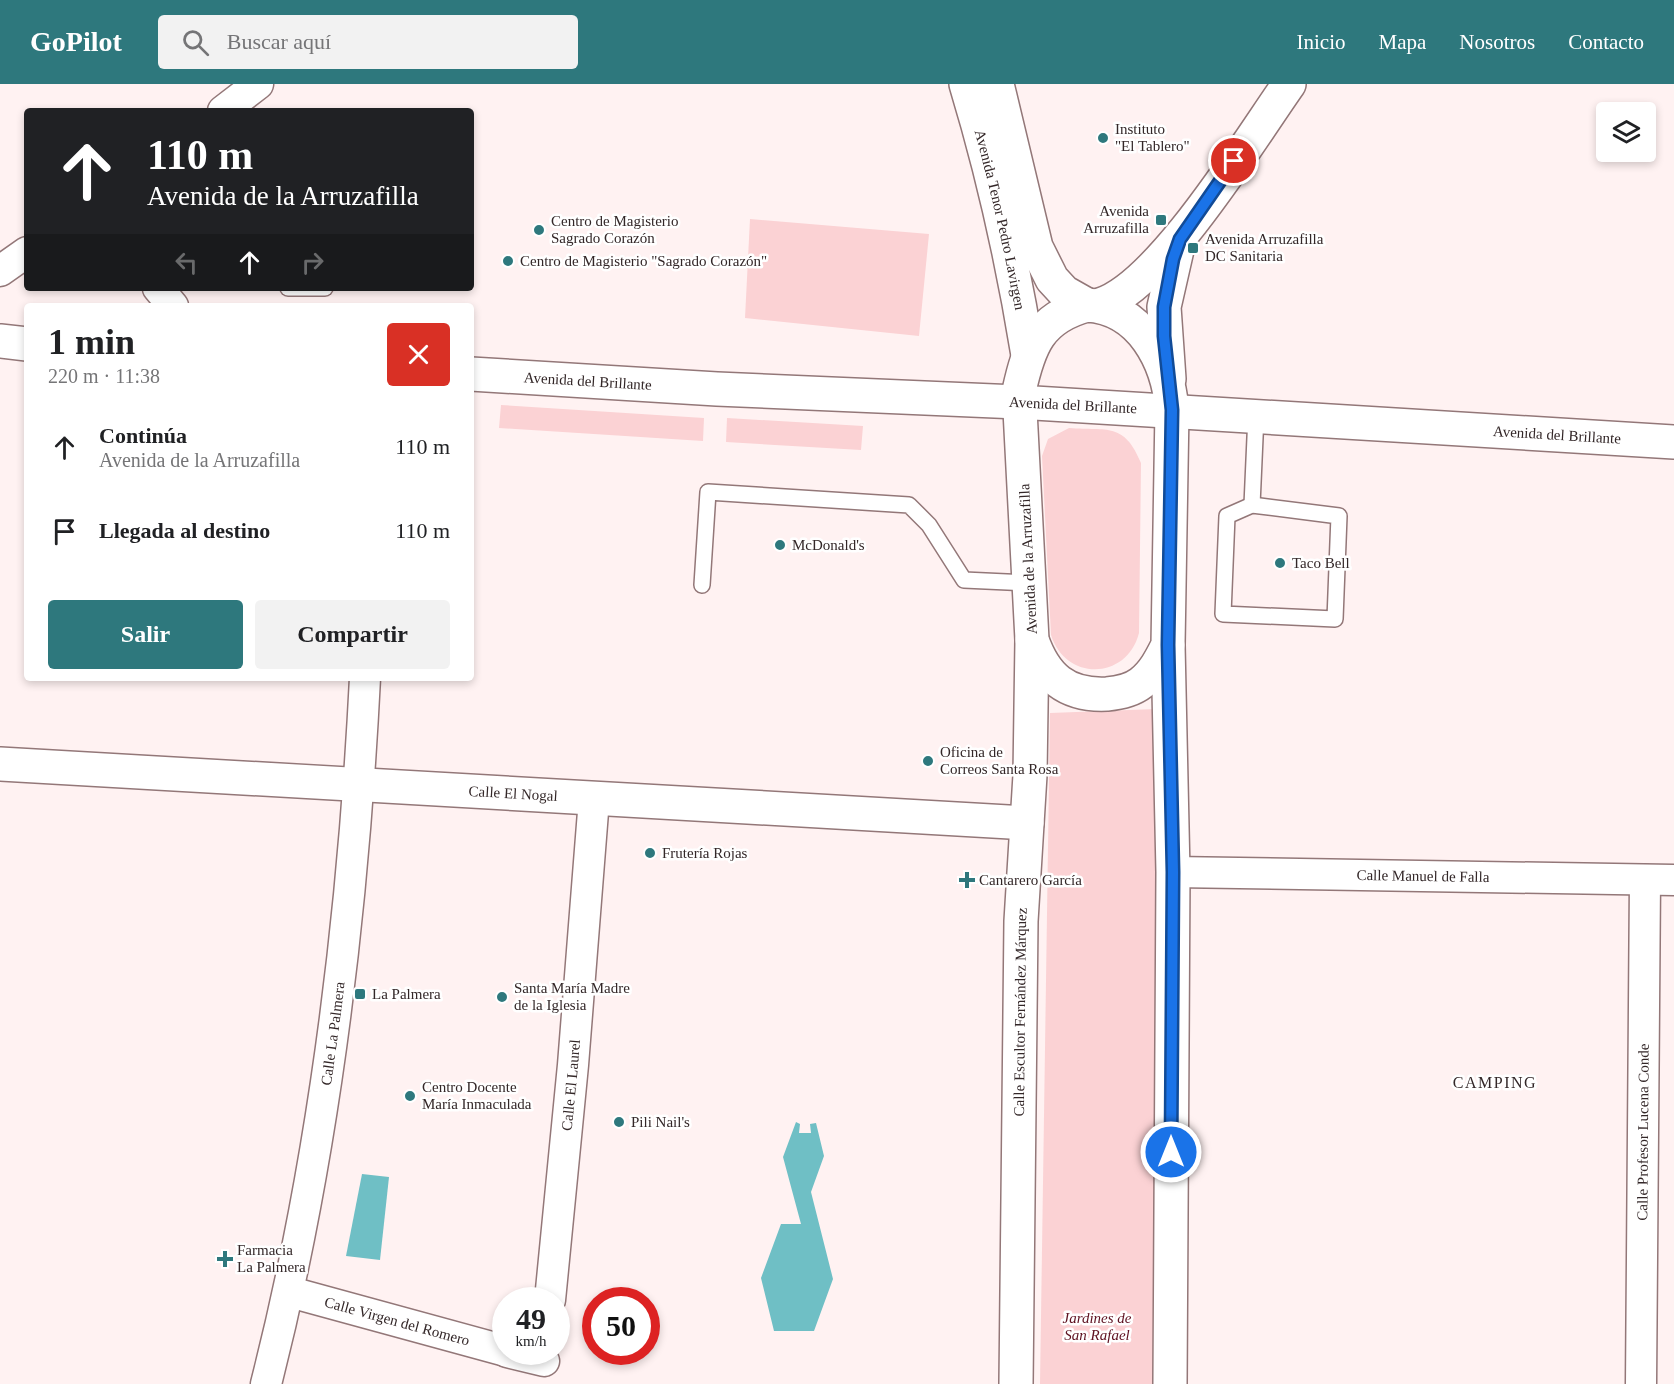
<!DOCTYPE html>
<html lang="es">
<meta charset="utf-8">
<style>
:root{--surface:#fff;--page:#f2f2f2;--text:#202124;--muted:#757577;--accent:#2e787d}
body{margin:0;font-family:Georgia,serif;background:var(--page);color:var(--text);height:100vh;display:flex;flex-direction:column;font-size:22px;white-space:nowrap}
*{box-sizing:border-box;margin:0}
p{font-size:20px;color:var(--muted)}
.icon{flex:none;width:33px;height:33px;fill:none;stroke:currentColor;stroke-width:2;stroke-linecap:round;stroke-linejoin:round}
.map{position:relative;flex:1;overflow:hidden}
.side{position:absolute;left:24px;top:219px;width:450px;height:378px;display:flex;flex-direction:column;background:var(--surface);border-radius:6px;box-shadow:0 3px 9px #0003}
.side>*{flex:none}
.guide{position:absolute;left:24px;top:24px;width:450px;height:183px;border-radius:6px;box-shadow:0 3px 9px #0003;background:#202124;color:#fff;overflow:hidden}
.fabs{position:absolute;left:1596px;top:18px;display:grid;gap:12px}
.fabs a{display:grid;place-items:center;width:60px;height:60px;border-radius:6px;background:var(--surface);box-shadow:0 3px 9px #0003;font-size:30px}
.speed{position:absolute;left:492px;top:1203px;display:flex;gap:12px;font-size:30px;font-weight:700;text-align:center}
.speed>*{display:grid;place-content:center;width:78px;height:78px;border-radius:50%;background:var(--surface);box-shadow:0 3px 9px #0003;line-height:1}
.speed small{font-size:15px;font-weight:400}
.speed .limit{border:9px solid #d22;background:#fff;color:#111}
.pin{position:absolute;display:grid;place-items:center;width:51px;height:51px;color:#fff;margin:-26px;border:3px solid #fff;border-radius:50%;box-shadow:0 2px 6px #0007}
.me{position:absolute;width:66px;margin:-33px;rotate:0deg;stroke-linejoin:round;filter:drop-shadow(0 0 4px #0008)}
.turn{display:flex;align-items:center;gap:21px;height:126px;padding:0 24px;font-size:27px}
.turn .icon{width:78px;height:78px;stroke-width:2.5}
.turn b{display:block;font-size:42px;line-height:51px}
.lanes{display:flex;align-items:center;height:57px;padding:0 24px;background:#0003;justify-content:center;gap:30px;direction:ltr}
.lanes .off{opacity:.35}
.round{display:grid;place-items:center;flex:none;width:63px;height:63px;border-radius:6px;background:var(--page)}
.headline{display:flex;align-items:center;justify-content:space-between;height:102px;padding:0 24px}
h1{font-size:36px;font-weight:800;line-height:45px}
.action{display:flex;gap:12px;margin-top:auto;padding:12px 24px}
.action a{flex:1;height:69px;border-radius:6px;background:var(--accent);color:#fff;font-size:24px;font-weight:800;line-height:69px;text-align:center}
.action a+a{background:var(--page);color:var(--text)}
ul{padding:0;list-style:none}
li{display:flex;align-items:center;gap:18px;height:84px;padding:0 24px}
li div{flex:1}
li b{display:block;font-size:22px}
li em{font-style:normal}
header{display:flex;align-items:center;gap:36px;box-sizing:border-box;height:84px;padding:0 30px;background:var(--accent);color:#fff}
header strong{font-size:28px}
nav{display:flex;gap:33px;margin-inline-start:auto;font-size:21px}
.search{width:420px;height:54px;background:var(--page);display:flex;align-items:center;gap:15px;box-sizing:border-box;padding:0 21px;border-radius:6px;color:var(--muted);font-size:22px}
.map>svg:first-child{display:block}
.green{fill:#fbd2d4}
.water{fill:#6fbfc5}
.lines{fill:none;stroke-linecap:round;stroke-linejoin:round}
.service-casing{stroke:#937778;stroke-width:18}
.minor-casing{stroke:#937778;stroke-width:33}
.tertiary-casing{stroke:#937778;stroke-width:36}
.secondary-casing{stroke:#937778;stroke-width:36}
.primary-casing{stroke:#937778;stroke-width:36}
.service{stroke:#fff;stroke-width:15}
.minor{stroke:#fff;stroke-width:30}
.tertiary{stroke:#fff;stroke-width:33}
.secondary{stroke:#fff;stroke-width:33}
.primary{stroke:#fff;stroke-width:33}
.route-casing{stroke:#114b97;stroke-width:15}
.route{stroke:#1a73e8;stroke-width:10}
.poi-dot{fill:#2e787d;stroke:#fff;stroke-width:2}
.labels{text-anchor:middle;stroke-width:5;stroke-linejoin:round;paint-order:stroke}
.poi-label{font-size:15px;fill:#332728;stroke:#fff;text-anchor:start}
.street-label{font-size:15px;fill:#332728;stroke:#fff}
.park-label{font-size:15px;font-style:italic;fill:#5e1120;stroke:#fff}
.neighbourhood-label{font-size:16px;letter-spacing:1.5px;fill:#332728;stroke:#fff}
</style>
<header>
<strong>GoPilot</strong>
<div class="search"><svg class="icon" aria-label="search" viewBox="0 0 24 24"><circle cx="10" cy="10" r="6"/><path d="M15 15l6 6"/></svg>Buscar aquí</div>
<nav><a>Inicio</a><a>Mapa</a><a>Nosotros</a><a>Contacto</a></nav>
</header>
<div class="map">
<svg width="1674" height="1300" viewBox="0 0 1674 1300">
<rect width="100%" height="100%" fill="#fff2f2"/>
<g class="green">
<path d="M750,135L929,150L919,252L745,234Z"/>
<path d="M501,321L704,334L703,357L499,344Z"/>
<path d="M727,334L863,342L861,366L726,358Z"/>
<path d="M1069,344C1108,347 1124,338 1141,379L1139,549C1127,596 1066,598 1051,551L1042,372L1048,355Z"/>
<path d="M1156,625L1154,1300H1040L1050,629Z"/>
</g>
<g class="water">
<path d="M796,1038L800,1040L799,1049H811L810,1040L816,1039L824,1072L811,1108L833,1195L814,1247H774L761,1194L781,1140H801L783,1073Z"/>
<path d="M362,1090L389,1093L380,1176L346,1172Z"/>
</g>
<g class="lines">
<g class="service-casing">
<g id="service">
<path d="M288,204H325"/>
<path d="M1252,421L1339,432L1335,535L1223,530L1227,432Z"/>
<path d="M1252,421L1256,331"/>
<path d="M702,501L708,408L909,421L929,441L964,496L1028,499"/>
</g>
</g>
<g class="minor-casing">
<g id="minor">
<path d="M223,27L258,0"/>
<path d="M0,187L27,168"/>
<path d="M158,204L173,222"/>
<path id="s1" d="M1173,788L1674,796"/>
<path id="s2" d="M290,1208L506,1267"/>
<path id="s3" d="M550,1216L573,981L594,715"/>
<path d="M507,1268L544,1277"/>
<path id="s4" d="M266,1300C325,1069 353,832 365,594"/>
<path id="s5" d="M1641,1300L1645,796"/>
</g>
</g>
<g class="tertiary-casing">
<g id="tertiary">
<path id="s6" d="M0,680L1027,739"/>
</g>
</g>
<g class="secondary-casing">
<g id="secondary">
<path d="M1100,221C1161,202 1250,55 1289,0"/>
<path d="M1169,295L1164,223L1179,157"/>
<path id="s7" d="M1018,318L1674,358"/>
<path d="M1168,561L1173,788L1170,1300"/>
<path id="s8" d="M1016,1300L1021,837L1030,691L1032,556"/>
</g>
</g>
<g class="primary-casing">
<g id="primary">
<path id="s9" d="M966,0C993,89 1013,179 1028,271"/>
<path d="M997,0L1036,163L1052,195L1064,208L1087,221"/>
<path d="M1087,221C1141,224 1168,277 1172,326L1168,561C1161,575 1154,589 1141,599C1132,606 1118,609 1107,610C1066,612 1045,593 1032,556L1019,307C1029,262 1039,234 1087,221Z"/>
<path d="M0,257L27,260"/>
<path id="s10" d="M471,290L717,305L1018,318"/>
</g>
</g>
<use href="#service" class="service"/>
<use href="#minor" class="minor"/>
<use href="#tertiary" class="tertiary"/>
<use href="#secondary" class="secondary"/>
<use href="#primary" class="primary"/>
</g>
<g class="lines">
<g class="route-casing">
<path id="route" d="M1171,1068L1173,788L1168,561L1172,326L1164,252V223L1173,175L1180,155L1234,77"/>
</g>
<use href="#route" class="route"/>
</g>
<g class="poi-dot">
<circle cx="1103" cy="54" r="6"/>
<rect x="1155" y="130" width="12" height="12" rx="3"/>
<circle cx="539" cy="146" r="6"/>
<rect x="1187" y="158" width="12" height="12" rx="3"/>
<circle cx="508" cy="177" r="6"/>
<circle cx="780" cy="461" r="6"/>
<circle cx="1280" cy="479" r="6"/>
<circle cx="928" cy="677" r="6"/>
<circle cx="650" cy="769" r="6"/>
<path d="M964 787h6v6h6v6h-6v6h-6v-6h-6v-6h6z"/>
<rect x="354" y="904" width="12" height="12" rx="3"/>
<circle cx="502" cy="913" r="6"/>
<circle cx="410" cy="1012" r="6"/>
<circle cx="619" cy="1038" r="6"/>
<path d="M222 1166h6v6h6v6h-6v6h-6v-6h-6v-6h6z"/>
</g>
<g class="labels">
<g class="poi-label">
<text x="1115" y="50">Instituto<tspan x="1115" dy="17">"El Tablero"</tspan></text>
<text x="1149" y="132" text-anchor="end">Avenida<tspan x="1149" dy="17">Arruzafilla</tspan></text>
<text x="551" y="142">Centro de Magisterio<tspan x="551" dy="17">Sagrado Corazón</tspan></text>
<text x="1205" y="160">Avenida Arruzafilla<tspan x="1205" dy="17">DC Sanitaria</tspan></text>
<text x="520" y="182">Centro de Magisterio "Sagrado Corazón"</text>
<text x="792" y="466">McDonald's</text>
<text x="1292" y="484">Taco Bell</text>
<text x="940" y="673">Oficina de<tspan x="940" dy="17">Correos Santa Rosa</tspan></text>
<text x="662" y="774">Frutería Rojas</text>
<text x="979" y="801">Cantarero García</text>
<text x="514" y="909">Santa María Madre<tspan x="514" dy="17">de la Iglesia</tspan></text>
<text x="372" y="915">La Palmera</text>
<text x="422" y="1008">Centro Docente<tspan x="422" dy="17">María Inmaculada</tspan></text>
<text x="631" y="1043">Pili Nail's</text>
<text x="237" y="1171">Farmacia<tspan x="237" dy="17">La Palmera</tspan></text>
</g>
<g class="street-label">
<text dy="5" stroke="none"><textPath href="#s9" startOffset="140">Avenida Tenor Pedro Lavirgen</textPath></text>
<text dy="5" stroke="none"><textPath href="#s10" startOffset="117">Avenida del Brillante</textPath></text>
<text transform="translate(1073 321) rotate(3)" y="5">Avenida del Brillante</text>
<text dy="5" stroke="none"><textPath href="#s7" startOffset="540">Avenida del Brillante</textPath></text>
<text transform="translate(1028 475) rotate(-93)" y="5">Avenida de la Arruzafilla</text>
<text dy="5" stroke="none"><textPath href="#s6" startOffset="514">Calle El Nogal</textPath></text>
<text dy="5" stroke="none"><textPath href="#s1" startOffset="250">Calle Manuel de Falla</textPath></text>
<text dy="5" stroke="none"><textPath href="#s8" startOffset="372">Calle Escultor Fernández Márquez</textPath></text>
<text dy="5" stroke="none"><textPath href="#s4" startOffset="357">Calle La Palmera</textPath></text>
<text dy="5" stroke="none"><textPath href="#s3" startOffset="216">Calle El Laurel</textPath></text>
<text dy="5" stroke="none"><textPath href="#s5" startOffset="252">Calle Profesor Lucena Conde</textPath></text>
<text dy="5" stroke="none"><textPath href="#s2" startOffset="111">Calle Virgen del Romero</textPath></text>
</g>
<g class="park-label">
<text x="1097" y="1239">Jardines de<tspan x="1097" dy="17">San Rafael</tspan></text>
</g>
<g class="neighbourhood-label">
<text x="1495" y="1004">CAMPING</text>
</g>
</g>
</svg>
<div class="fabs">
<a><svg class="icon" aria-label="layers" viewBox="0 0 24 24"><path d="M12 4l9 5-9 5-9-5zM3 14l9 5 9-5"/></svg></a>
</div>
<div class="speed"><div>49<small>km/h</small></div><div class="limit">50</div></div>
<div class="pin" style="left:1234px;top:77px;background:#d93025"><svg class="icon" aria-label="arrive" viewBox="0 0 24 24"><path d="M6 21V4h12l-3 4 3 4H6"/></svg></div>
<svg class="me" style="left:1171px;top:1068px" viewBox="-20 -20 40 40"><circle r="17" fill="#1a73e8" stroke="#fff" stroke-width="3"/><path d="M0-11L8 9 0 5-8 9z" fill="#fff"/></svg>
<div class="guide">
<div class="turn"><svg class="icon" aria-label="ahead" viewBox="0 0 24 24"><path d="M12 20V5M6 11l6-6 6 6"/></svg><div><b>110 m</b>Avenida de la Arruzafilla</div></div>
<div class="lanes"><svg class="icon off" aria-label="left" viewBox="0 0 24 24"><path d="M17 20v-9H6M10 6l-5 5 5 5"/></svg><svg class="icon" aria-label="ahead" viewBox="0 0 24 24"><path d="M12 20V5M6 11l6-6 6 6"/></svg><svg class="icon off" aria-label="right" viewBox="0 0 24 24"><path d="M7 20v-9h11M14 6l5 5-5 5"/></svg></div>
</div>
<section class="side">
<div class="headline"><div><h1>1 min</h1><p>220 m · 11:38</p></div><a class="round" style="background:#d93025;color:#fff"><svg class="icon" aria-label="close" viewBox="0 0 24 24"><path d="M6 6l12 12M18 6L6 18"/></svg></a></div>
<ul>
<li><svg class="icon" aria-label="ahead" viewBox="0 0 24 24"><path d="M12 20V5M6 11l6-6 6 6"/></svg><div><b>Continúa</b><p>Avenida de la Arruzafilla</p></div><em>110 m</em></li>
<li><svg class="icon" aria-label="arrive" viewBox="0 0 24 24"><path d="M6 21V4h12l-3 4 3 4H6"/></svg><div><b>Llegada al destino</b></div><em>110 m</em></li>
</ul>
<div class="action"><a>Salir</a><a>Compartir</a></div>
</section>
</div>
